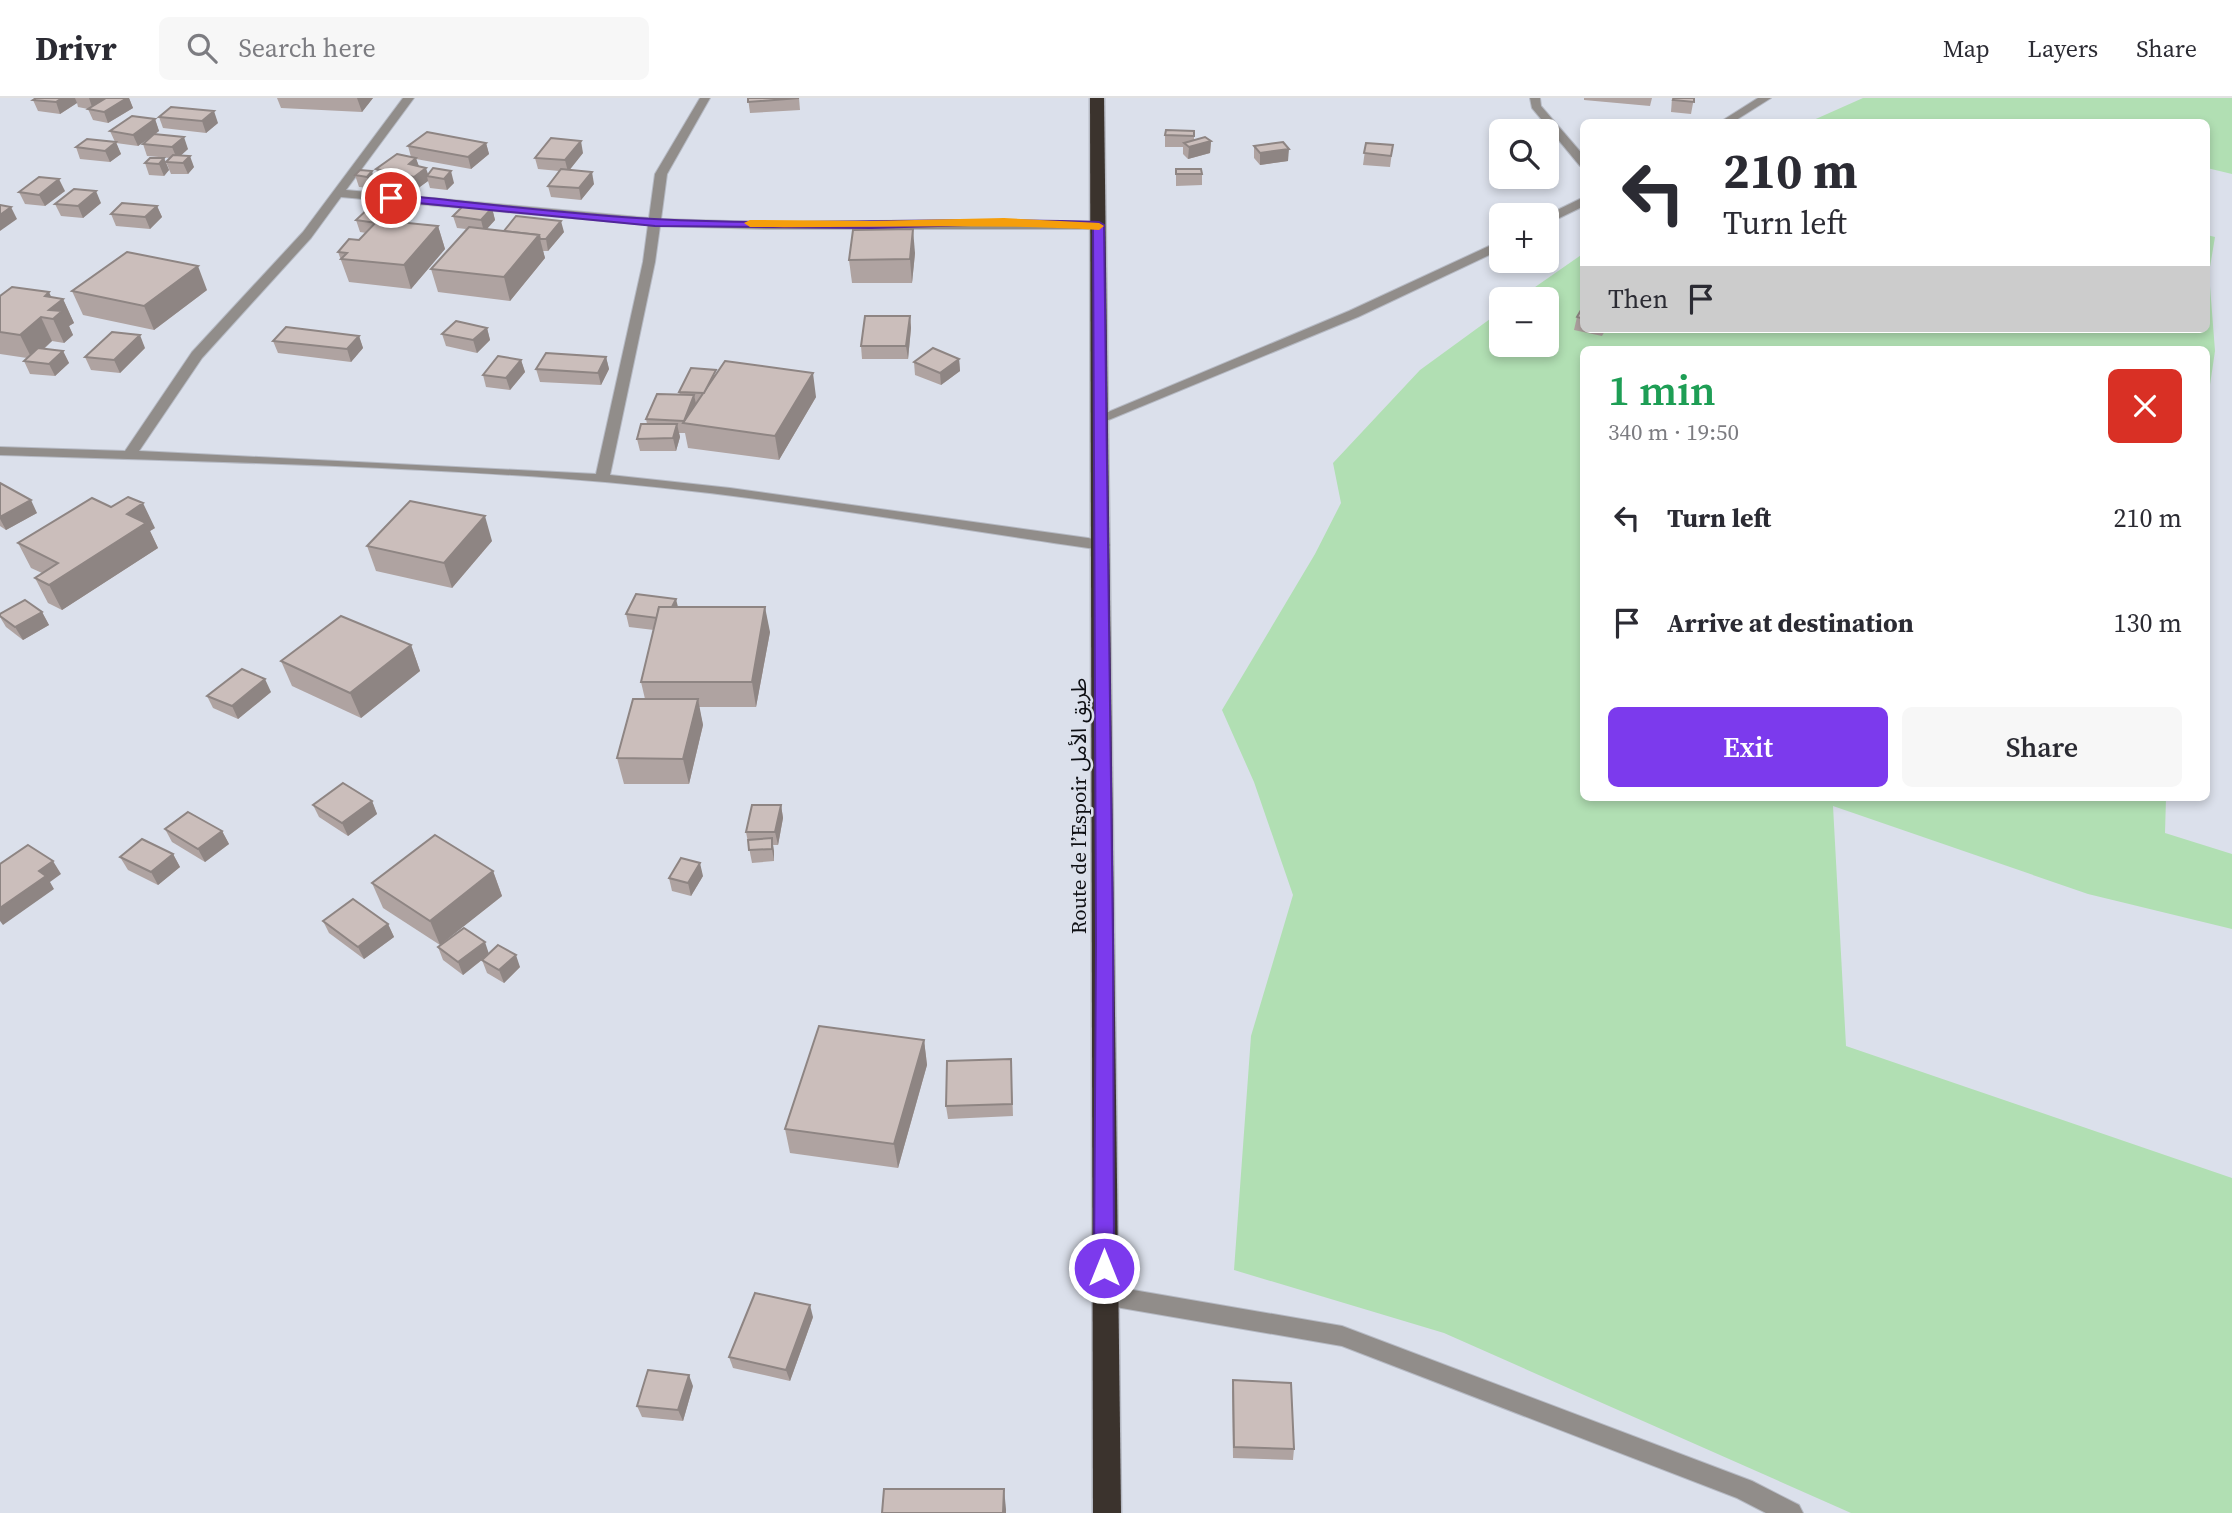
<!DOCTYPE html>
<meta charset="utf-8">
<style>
:root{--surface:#fff;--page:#f7f7f7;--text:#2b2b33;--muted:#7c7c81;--line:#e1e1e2;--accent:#7c3aed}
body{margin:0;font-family:"Source Serif 4","Noto Sans Arabic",serif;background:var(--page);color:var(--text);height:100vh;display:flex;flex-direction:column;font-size:26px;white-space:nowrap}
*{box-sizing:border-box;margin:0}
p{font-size:23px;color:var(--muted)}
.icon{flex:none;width:38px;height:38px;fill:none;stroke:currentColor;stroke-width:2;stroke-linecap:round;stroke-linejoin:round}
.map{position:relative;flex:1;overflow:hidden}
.sheet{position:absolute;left:1580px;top:248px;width:630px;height:455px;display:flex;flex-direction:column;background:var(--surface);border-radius:10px;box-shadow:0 4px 10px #0003}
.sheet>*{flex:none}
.banner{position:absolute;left:1580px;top:21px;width:630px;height:214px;border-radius:10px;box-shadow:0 4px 10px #0003;background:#fff;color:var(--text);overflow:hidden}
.fabs{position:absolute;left:1489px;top:21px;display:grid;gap:14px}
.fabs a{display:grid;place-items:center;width:70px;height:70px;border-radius:10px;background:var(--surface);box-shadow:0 4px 10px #0003;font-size:35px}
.pin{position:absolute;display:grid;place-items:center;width:60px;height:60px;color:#fff;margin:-30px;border:4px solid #fff;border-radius:50%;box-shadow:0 2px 7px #0007}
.me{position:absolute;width:77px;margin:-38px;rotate:0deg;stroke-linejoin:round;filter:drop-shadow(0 0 5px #0008)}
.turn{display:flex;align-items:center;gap:24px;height:147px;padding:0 28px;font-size:32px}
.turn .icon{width:91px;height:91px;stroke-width:2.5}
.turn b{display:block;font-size:49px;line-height:60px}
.then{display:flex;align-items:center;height:66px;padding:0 28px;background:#0003;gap:14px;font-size:26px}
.round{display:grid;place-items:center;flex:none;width:74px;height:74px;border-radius:10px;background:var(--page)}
.headline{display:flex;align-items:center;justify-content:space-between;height:119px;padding:0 28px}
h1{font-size:42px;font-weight:600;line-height:52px;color:#1e9e55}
.action{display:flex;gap:14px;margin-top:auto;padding:14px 28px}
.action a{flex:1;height:80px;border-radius:10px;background:var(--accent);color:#fff;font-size:28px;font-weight:600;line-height:80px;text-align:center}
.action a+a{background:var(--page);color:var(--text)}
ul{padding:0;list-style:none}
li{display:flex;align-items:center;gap:21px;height:105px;padding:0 28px}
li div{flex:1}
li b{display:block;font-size:26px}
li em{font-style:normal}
header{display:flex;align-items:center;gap:42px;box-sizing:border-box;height:98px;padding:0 35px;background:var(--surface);border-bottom:2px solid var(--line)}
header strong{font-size:33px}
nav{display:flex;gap:38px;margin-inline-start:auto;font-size:24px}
.search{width:490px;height:63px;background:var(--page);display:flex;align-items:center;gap:18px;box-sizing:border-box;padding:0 24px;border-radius:10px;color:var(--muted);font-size:26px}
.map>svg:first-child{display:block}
.green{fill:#b1dfb3}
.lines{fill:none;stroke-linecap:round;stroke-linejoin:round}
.street-casing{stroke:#b6bac4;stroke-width:2}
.highway-casing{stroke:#b6bac4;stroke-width:3}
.street{fill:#918d8a;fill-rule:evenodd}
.highway{fill:#3b332d;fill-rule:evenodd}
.wall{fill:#afa3a1}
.shaded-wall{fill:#8e8583}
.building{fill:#cbbebb;stroke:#8e8583;stroke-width:2}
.route{fill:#7c3aed;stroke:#51269a;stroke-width:2}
.slow{fill:#f59e0b}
.labels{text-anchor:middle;stroke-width:5;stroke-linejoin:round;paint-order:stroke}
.street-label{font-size:21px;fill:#0e0f13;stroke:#dbe0eb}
</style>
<header>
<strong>Drivr</strong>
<div class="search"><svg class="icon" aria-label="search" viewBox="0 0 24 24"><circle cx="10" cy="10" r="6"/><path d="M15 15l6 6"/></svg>Search here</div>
<nav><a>Map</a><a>Layers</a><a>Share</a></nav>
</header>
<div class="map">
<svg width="2232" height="1415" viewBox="0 0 2232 1415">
<rect width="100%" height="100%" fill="#dbe0eb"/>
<g class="green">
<path d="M1863,0H2232V76L2207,70V24H1809Z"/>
<path d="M2207,137L2215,139L2209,175L2215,253L2210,287L2207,290V252H1584V700H2166L2165,735L2232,756V831L2088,796L1833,708L1846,948L2232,1080V1415H1851L1444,1235L1234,1172L1251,938L1293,797L1254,684L1222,612L1315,456L1341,405L1333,365L1420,272L1501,213L1502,247H1547V201H1518L1584,155V231H2207Z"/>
</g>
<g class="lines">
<g class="street-casing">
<g id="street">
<path d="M403,0H414L346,92L649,120L655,76L700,0H710L667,76L661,121L765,124L988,122L1103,124V130L1099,131H765L660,128L655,164L610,377L730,390L1102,442L1110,447L1102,452C921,426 739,393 556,380C371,367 185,363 0,357V349L125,353L192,254L303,134ZM341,99L648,127L643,164L596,376L139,353L202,260L311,140Z"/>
<path d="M1530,0H1540L1541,8L1584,58V69L1580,68L1532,10Z"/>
<path d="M1758,0H1771L1733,24H1720Z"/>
<path d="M1584,99V108L1547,126V117Z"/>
<path d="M1502,142V151L1358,219L1106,323H1096L1094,320L1349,213Z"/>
<path d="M1104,1187L1342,1228L1752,1383L1799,1407L1803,1415H1766L1737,1400L1342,1248L1104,1207L1096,1204L1093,1197L1096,1190Z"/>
</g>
</g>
<g class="highway-casing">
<path id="highway" d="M1090,0H1104L1121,1415H1093Z"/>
</g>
<use href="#street" class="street"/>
<use href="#highway" class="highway"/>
</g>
<g class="wall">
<path d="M36,0H129L133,10L108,25L93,22L88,11L78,9L77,5L60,16L38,13L33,2Z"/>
<path d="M277,0H373L362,14L281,10Z"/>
<path d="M748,0H799L800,12L750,15Z"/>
<path d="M1584,0H1652L1650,8L1584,2Z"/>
<path d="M1672,0H1694L1691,16L1671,14Z"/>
<path d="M159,19L218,25L206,35L163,30Z"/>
<path d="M155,21L159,33L154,37L188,51L181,57L194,69L188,76H171L166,64L170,60L147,58L143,46L152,38L138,48L116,45L121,56L110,64L80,61L76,49L115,44L110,33Z"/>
<path d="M1194,33V42L1211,43L1210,55L1188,61L1183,56V49H1165V37Z"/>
<path d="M486,45L489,56L471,71L416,61L419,68L428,76L433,70L454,85L447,92L430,90L428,83L417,91L380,83L376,71L411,59L408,48Z"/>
<path d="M1366,45L1393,47L1390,69L1363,67Z"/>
<path d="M1254,48L1288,63L1260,67L1254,60Z"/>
<path d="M583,55L569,72L594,86L581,102L551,99L548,88L559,73L538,71L535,60Z"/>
<path d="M164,60L169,72L164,78L149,77L145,65Z"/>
<path d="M1176,71L1202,76V87L1176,88Z"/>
<path d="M360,72L375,85L371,90L359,89L355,77Z"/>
<path d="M65,93L45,108L25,106L19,94Z"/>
<path d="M101,105L83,120L61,118L55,106Z"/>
<path d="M157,108L162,119L150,131L116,128L111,116Z"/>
<path d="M399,109L402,121L399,124L438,128L445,151L411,191L349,184L338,154L359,142L366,135L360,134L356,122Z"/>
<path d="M492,110L495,122L487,131L504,133L564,134L548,153H543L545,160L510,203L438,194L431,171L466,131L457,130L453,118Z"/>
<path d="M915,155L912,185H852L849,162Z"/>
<path d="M207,192L154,232L83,217L72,193Z"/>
<path d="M0,198L51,199L63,201L74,225L69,228L73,237L64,245L52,243L44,251L63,253L69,265L55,278L30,276L24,263L27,260L0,256Z"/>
<path d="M1584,207V231H1606L1602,238L1574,232L1577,219Z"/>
<path d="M910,218L911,230L908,261H862L861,248Z"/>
<path d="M487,230L490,242L477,255L446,248L442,236Z"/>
<path d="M359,238L363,250L351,264L278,255L273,243Z"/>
<path d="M145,250L120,275L91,272L85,259Z"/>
<path d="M606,259L609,271L601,287L540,284L536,271Z"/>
<path d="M959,261L960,273L941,287L915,277L914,264Z"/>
<path d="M521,262L525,274L510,292L486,289L483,277Z"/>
<path d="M717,276L816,299L779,362L688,350L685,335H679L680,339L676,353H640L637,341L647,326L646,321L680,297L679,294Z"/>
<path d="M0,385L37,415L6,432L0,428Z"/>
<path d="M155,430L150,433L158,450L62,512L48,505L35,480L42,475L31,470L18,445Z"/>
<path d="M492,443L452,490L376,473L367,448Z"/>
<path d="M678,509L770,534L756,609H699L703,627L689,686H624L617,660L645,601L641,584L654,532L629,529L626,516Z"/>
<path d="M42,514L49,527L23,542L6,529L0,519V516Z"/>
<path d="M411,547L420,573L361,620L292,588L281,563Z"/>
<path d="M271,594L238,621L213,610L207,598Z"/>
<path d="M372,703L377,716L348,738L319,719L313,707Z"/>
<path d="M781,707L783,720L778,747H773L774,763L752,765L746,734Z"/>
<path d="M165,731L222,733L229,746L205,764L172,744Z"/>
<path d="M173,756L180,769L158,787L128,772L120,759Z"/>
<path d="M493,773L502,798L440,847L383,810L372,785Z"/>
<path d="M703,778L691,798L672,793L669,780Z"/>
<path d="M323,823L388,826L394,839L364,861L329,835Z"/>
<path d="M438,849L489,855L520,869L504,885L487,875L482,862L463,877L443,862Z"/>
<path d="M924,942L927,967L898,1070L790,1055L785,1031Z"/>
<path d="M1011,961L1013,1018L948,1021L946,1008Z"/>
<path d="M813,1219L790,1283L733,1270L729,1259Z"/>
<path d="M1233,1282L1294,1351L1293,1362L1233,1360L1232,1294Z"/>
<path d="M693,1288L683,1323L642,1319L637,1308Z"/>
</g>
<g class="shaded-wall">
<path d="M62,0H75L77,5L60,16L56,4Z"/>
<path d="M89,0H111L93,12Z"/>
<path d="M127,0H129L133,10L108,25L104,14Z"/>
<path d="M357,0H373L362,14Z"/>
<path d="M214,13L218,25L206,35L202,23Z"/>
<path d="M155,21L159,33L138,48L133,37Z"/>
<path d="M1194,33L1193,48L1211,43L1210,55L1188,61L1189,49L1193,48Z"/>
<path d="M184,39L188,51L177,61L172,49Z"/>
<path d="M581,43L583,55L568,74L565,62Z"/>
<path d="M116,44L121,56L110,64L105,53Z"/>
<path d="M486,45L489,56L471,71L468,59Z"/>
<path d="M1289,51L1288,63L1260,67V55Z"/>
<path d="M190,58L194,69L188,76L183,65Z"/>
<path d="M164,60L169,72L164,78L159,66Z"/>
<path d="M416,60L420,72L409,66Z"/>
<path d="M426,70L429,79L427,78L428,83L417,91L414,79Z"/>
<path d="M372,73L375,85L371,90L367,79Z"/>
<path d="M451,73L454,85L447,92L444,81Z"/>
<path d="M592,74L594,86L581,102L579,90Z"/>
<path d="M59,81L65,93L45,108L39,97Z"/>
<path d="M96,93L101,105L83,120L78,108Z"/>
<path d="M157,108L162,119L150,131L145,119Z"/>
<path d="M11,109L17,121L0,133V117Z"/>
<path d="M399,109L402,121L385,137L382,125Z"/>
<path d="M492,110L495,122L484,134L481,122Z"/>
<path d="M561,123L564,134L548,153L546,141Z"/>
<path d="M438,128L445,151L411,191L404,167Z"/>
<path d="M913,131L915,155L912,185L910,161Z"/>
<path d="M539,137L545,160L510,203L504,179Z"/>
<path d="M198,168L207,192L154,232L144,208Z"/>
<path d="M49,194L55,207L63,201L74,225L69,228L73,237L64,245L53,221L45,198Z"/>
<path d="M910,218L911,230L908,261L906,248Z"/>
<path d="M41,219L52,243L32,261L20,237Z"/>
<path d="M487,230L490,242L477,255L473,242Z"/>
<path d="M140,237L145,250L120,275L114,262Z"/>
<path d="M359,238L363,250L351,264L347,251Z"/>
<path d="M63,253L69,265L55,278L49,266Z"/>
<path d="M606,259L609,271L601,287L598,275Z"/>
<path d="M959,261L960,273L941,287L940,275Z"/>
<path d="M521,262L525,274L510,292L506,280Z"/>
<path d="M813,275L816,299L779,362L775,338Z"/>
<path d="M694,297L697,310L684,325V323Z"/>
<path d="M677,326L680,339L676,353L673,340Z"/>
<path d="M31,402L37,415L6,432L0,421V419Z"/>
<path d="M143,405L155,430L150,433L158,450L62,512L49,487L127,416Z"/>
<path d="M485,418L492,443L452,490L444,465Z"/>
<path d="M676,501L679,513L666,521Z"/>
<path d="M765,509L770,534L756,609L752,584Z"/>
<path d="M42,514L49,527L23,542L15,529Z"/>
<path d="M411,547L420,573L361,620L350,595Z"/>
<path d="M265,581L271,594L238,621L232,608Z"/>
<path d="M698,601L703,627L689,686L683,661Z"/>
<path d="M372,703L377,716L348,738L342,725Z"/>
<path d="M781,707L783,720L778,747L775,734Z"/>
<path d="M222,733L229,746L205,764L198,751Z"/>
<path d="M772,740L774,753V763L772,751Z"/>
<path d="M173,756L180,769L158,787L151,774Z"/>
<path d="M53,763L61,776L50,784L54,791L3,827L0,823V810L39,773Z"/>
<path d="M700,765L703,778L691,798L688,785Z"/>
<path d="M493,773L502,798L440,847L430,823Z"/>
<path d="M388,826L394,839L364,861L358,849Z"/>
<path d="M485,844L489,856L463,877L458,864Z"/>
<path d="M516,857L520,869L504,885L499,872Z"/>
<path d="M924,942L927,967L898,1070L894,1046Z"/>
<path d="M810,1207L813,1219L790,1283L786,1272Z"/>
<path d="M689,1277L693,1288L683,1323L678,1312Z"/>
<path d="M1004,1391L1006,1411V1415H1003Z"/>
</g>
<g class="building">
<path d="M36,0H62L56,4L33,2Z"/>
<path d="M106,0H127L104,14L88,11Z"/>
<path d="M748,0H799L748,4Z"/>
<path d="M1674,0H1694V4L1673,2Z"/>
<path d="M171,9L214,13L202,23L159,19Z"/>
<path d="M132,18L155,21L133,37L110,33Z"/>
<path d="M1166,32L1194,33V38L1165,37Z"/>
<path d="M427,34L486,45L468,59L408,48Z"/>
<path d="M154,36L184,39L172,49L143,46Z"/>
<path d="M1205,39L1211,43L1189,49L1184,45Z"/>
<path d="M551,40L581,43L565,62L535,60Z"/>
<path d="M87,41L116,44L105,53L76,49Z"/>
<path d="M1283,44L1289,51L1260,55L1254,48Z"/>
<path d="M1366,45L1393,47L1391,58L1364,55Z"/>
<path d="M397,56L416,60L409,66L426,70L414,79L376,71Z"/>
<path d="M173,57L190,58L183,65L166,64Z"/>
<path d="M150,60H164L159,66L145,65Z"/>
<path d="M433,70L451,73L444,81L427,78Z"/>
<path d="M561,71L592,74L579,90L548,88Z"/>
<path d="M1176,71H1201L1202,76H1176Z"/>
<path d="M360,72L372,73L367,79L355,77Z"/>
<path d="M39,79L59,81L39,97L19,94Z"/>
<path d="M74,91L96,93L78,108L55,106Z"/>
<path d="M122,105L157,108L145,119L111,116Z"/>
<path d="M373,106L399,109L384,123L378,122L376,125L356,122Z"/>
<path d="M0,107L11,109L0,117Z"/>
<path d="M464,107L492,110L481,122L453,118Z"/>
<path d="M516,118L561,123L546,141H540L539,137L504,133Z"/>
<path d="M378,122L438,128L404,167L341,161L347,155L338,154L349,141L359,142Z"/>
<path d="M469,129L539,137L504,179L431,171Z"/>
<path d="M913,131L910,161L849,162L853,132Z"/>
<path d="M127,154L198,168L144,208L72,193Z"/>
<path d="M12,189L49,194L45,198L63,201L49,212L62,213L53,221L41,219L20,237L0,234V198Z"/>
<path d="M1584,207V221L1577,219Z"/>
<path d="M865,218H910L906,248H861Z"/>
<path d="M456,223L487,230L473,242L442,236Z"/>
<path d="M286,229L359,238L347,251L273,243Z"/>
<path d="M112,234L140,237L114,262L85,259Z"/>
<path d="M38,250L63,253L49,266L24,263Z"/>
<path d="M933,250L959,261L940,275L914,264Z"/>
<path d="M546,255L606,259L598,275L536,271Z"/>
<path d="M498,258L521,262L506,280L483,277Z"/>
<path d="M725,263L813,275L775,338L683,325Z"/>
<path d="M691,270L716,272L704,295L679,294Z"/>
<path d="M657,296L694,297L684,323L646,321Z"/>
<path d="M641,326H677L673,340L637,341Z"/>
<path d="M0,385L31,402L0,419Z"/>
<path d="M128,399L143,405L127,416L146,425L49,487L35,480L58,465L18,445L92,400L111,409Z"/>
<path d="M410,403L485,418L444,465L367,448Z"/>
<path d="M636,496L676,501L672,509H659L657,520L626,516Z"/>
<path d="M25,502L42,514L15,529L0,518V516Z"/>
<path d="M659,509H765L752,584H641Z"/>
<path d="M341,518L411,547L350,595L281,563Z"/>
<path d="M242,571L265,581L232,608L207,598Z"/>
<path d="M633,601H698L683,661L617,660Z"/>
<path d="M343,685L372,703L342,725L313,707Z"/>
<path d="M752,707H781L775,734H746Z"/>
<path d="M188,714L222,733L198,751L165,731Z"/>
<path d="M435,737L493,773L430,823L372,785Z"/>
<path d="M772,740V751L749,752L748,742Z"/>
<path d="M142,741L173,756L151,774L120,759Z"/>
<path d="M28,747L53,763L39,773L46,778L0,810V766Z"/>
<path d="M681,760L700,765L688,785L669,780Z"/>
<path d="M353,801L388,826L358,849L323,823Z"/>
<path d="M464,830L485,844L458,864L438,849Z"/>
<path d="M498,847L516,857L499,872L482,862Z"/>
<path d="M819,928L924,942L894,1046L785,1031Z"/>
<path d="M1011,961L1012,1006L946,1008L947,963Z"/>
<path d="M755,1195L810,1207L786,1272L729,1259Z"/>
<path d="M648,1272L689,1277L678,1312L637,1308Z"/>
<path d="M1233,1282L1291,1285L1294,1351L1234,1349Z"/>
<path d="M884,1391H1004L1003,1415H882Z"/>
</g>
<path class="route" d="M391,96C478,105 566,116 654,121C802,129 951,118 1099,124L1104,127L1113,844L1114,1170L1111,1176L1104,1179L1097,1176L1094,1170L1096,844L1093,130L1004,126L871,130L655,128L387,102L385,100Z"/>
<path class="slow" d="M1004,120L1099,125L1104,128L1099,132C982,125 866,130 750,129L744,125L750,122L871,123Z"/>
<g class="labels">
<g class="street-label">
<text transform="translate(1079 708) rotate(-90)" y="7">Route de l’Espoir طريق الأمل</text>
</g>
</g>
</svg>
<div class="fabs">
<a><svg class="icon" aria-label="search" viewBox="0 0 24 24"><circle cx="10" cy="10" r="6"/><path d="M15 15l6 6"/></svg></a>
<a>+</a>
<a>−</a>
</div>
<div class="pin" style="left:391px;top:100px;background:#d93025"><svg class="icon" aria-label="arrive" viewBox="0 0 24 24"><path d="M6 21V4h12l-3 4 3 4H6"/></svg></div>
<svg class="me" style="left:1104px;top:1170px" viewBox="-20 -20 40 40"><circle r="17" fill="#7c3aed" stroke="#fff" stroke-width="3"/><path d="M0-11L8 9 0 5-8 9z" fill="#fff"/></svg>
<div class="banner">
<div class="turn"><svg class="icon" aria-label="left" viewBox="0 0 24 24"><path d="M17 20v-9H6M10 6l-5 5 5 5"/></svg><div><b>210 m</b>Turn left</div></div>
<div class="then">Then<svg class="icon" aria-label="arrive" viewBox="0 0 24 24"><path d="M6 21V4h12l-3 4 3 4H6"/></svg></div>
</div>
<section class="sheet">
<div class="headline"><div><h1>1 min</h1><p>340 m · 19:50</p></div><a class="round" style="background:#d93025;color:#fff"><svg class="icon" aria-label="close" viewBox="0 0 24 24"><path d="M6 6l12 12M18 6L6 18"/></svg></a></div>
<ul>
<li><svg class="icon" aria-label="left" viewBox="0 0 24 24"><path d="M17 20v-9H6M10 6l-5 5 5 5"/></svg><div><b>Turn left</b></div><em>210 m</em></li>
<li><svg class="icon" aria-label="arrive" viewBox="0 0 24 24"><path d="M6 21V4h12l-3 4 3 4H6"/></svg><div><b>Arrive at destination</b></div><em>130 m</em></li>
</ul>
<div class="action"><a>Exit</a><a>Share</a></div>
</section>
</div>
